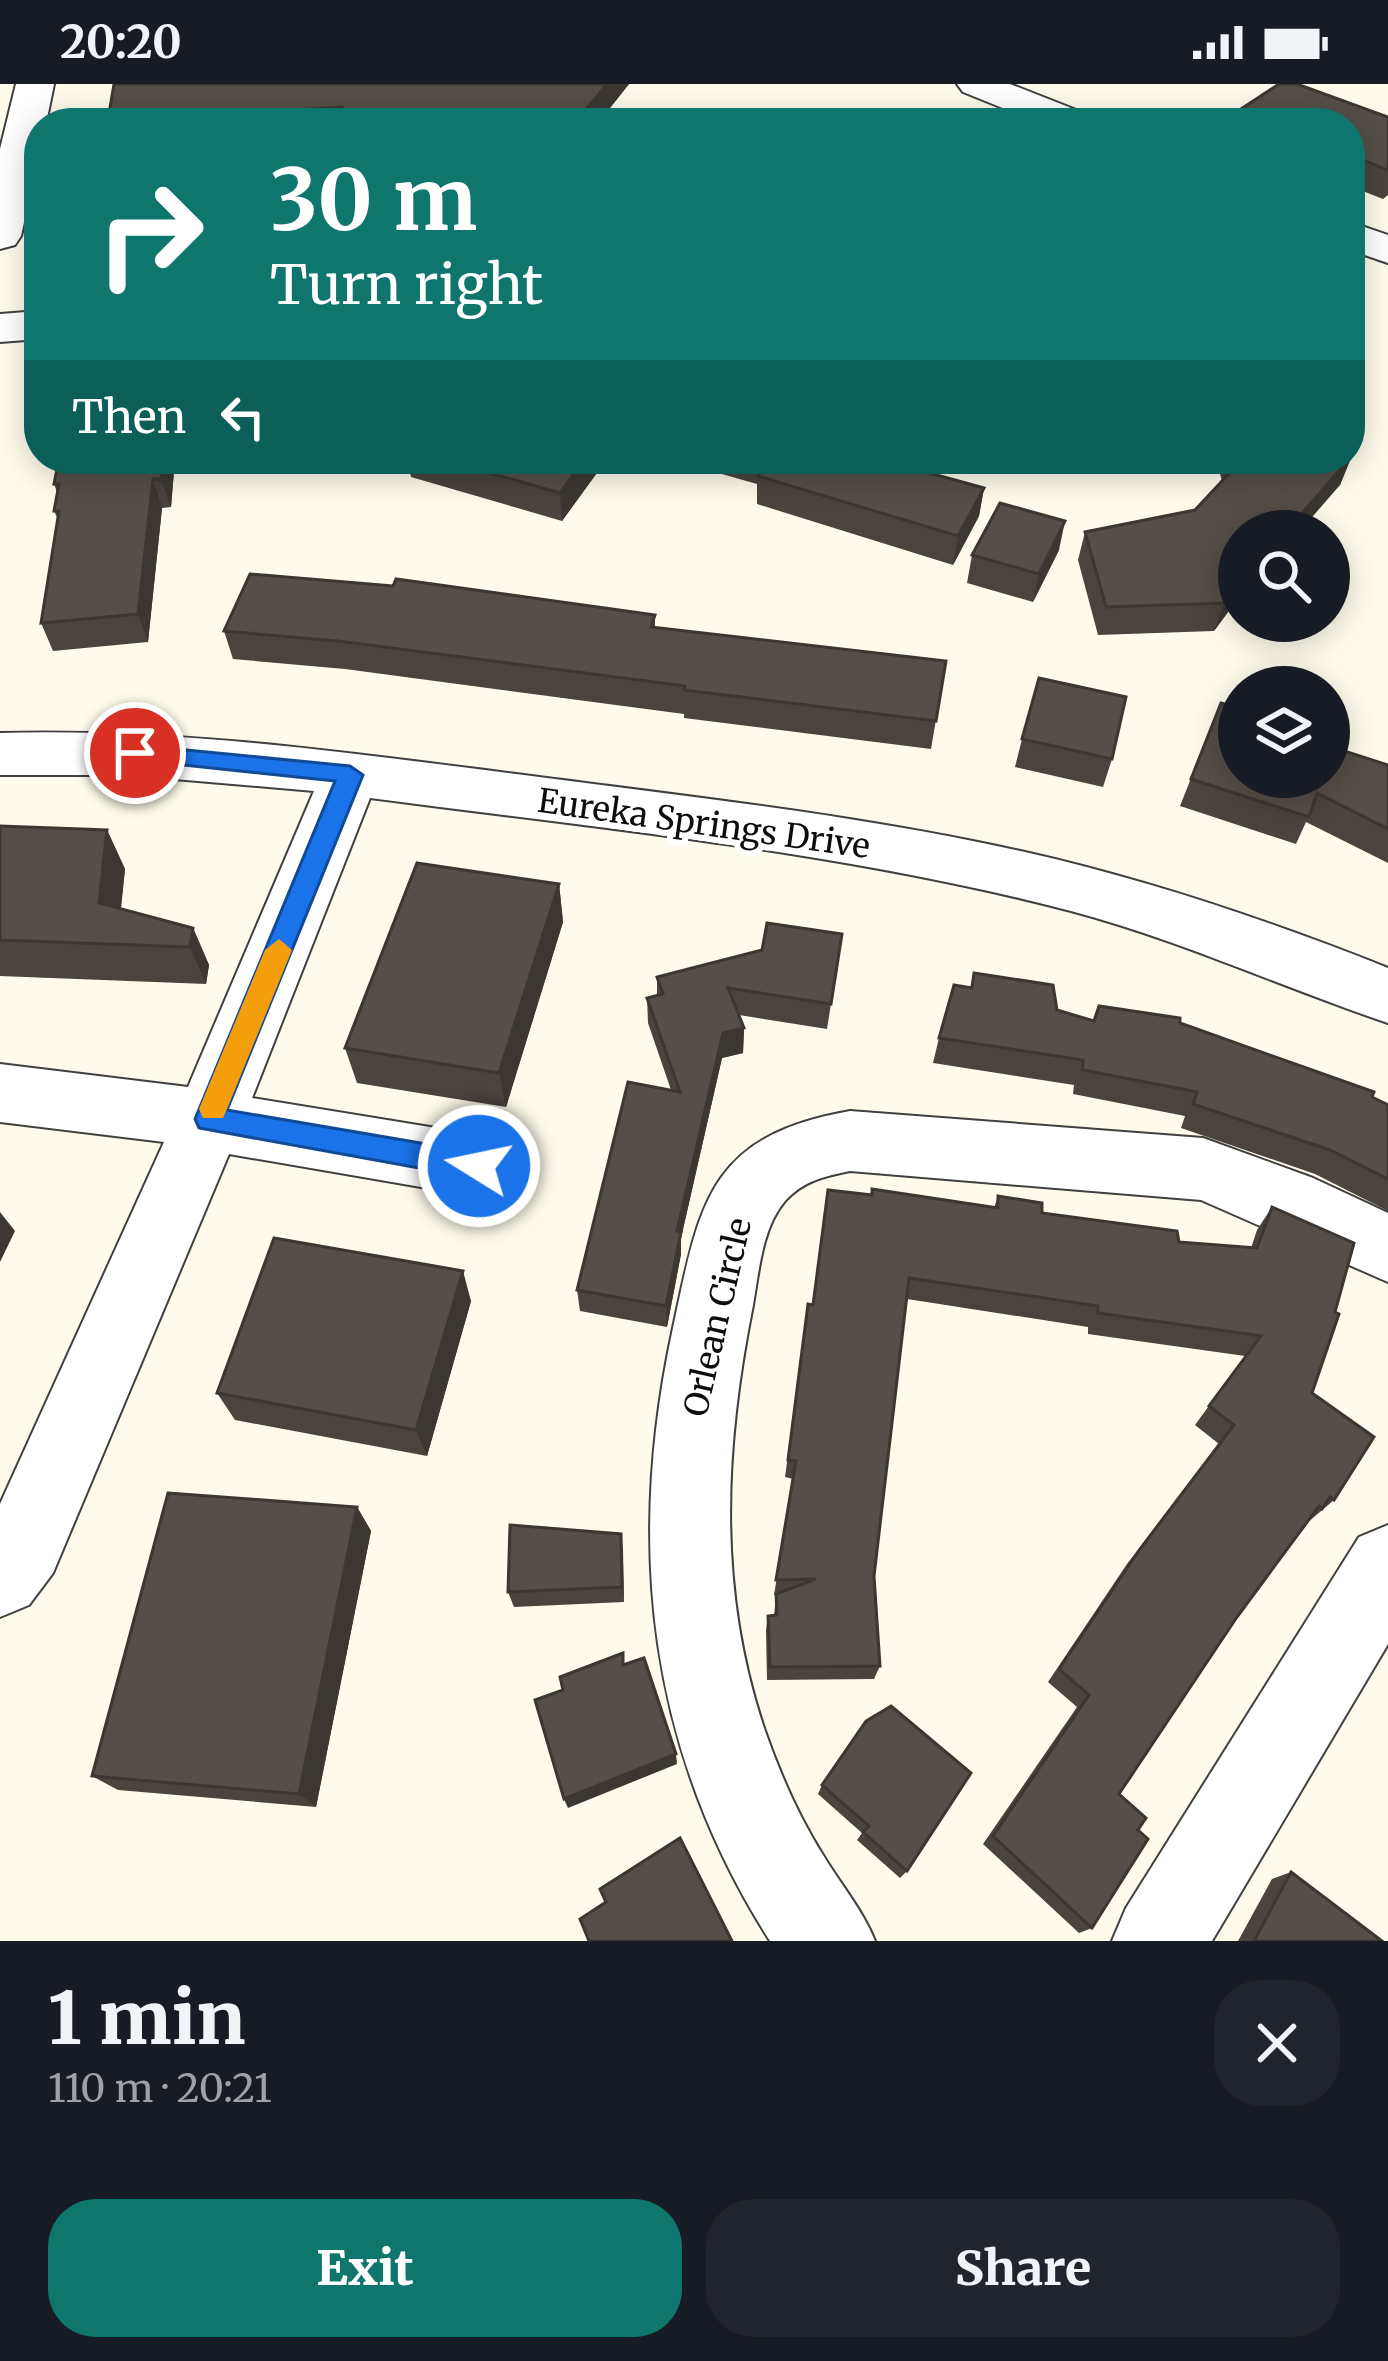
<!DOCTYPE html>
<meta charset="utf-8">
<style>
:root{--surface:#171b24;--page:#20242c;--text:#f1f3f6;--muted:#9ea1a6;--accent:#0f766e}
body{margin:0;font-family:Merriweather,serif;background:var(--page);color:var(--text);height:100vh;display:flex;flex-direction:column;font-size:45px;white-space:nowrap}
*{box-sizing:border-box;margin:0}
p{font-size:39px;color:var(--muted)}
.icon{flex:none;width:66px;height:66px;fill:none;stroke:currentColor;stroke-width:2;stroke-linecap:round;stroke-linejoin:round}
.map{position:relative;height:1857px;overflow:hidden}
.details{display:flex;flex-direction:column;background:var(--surface);flex:1}
.details>*{flex:none}
.top-card{position:absolute;left:24px;top:24px;width:1341px;height:366px;border-radius:48px;box-shadow:0 6px 30px #0003;background:#0f766e;color:#fff;overflow:hidden}
.buttons{position:absolute;left:1218px;top:426px;display:grid;gap:24px}
.buttons a{display:grid;place-items:center;width:132px;height:132px;border-radius:50%;background:var(--surface);box-shadow:0 6px 30px #0003;font-size:60px}
.pin{position:absolute;display:grid;place-items:center;width:102px;height:102px;color:#fff;margin:-51px;border:6px solid #fff;border-radius:50%;box-shadow:0 3px 12px #0007}
.me{position:absolute;width:132px;margin:-66px;rotate:280deg;stroke-linejoin:round;filter:drop-shadow(0 0 9px #0008)}
.turn{display:flex;align-items:center;gap:42px;height:252px;padding:0 48px;font-size:54px}
.turn .icon{width:156px;height:156px;stroke-width:2.5}
.turn b{display:block;font-size:84px;line-height:102px}
.then{display:flex;align-items:center;height:114px;padding:0 48px;background:#0003;gap:24px;font-size:45px}
.round{display:grid;place-items:center;flex:none;width:126px;height:126px;border-radius:48px;background:var(--page)}
.overview{display:flex;align-items:center;justify-content:space-between;height:204px;padding:0 48px}
h1{font-size:72px;font-weight:800;line-height:90px}
.action{display:flex;gap:24px;margin-top:auto;padding:24px 48px}
.action a{flex:1;height:138px;border-radius:48px;background:var(--accent);color:#fff;font-size:48px;font-weight:800;line-height:138px;text-align:center}
.action a+a{background:var(--page);color:var(--text)}
.status{display:flex;justify-content:space-between;align-items:center;height:84px;padding:0 60px;background:var(--surface);direction:ltr}
.status svg{height:33px;fill:currentColor}
.map>svg:first-child{display:block}
.lines{fill:none;stroke-linecap:round;stroke-linejoin:round}
.minor-casing{stroke:#404040;stroke-width:4}
.minor{fill:#fff;fill-rule:evenodd}
.wall{fill:#4a433e}
.shaded-wall{fill:#3c3732}
.building{fill:#564e48;stroke:#3c3732;stroke-width:3}
.route{fill:#1a73e8;stroke:#114b97;stroke-width:3}
.slow{fill:#f59e0b}
.labels{text-anchor:middle;stroke-width:12;stroke-linejoin:round;paint-order:stroke}
.street-label{font-size:33px;fill:#0d0d0d;stroke:#fff}
</style>
<div class="status"><b>20:20</b><svg viewBox="0 0 49 12"><path d="M0 12V9h3v3zM5 12V6h3v6zM10 12V3h3v9zM15 12V0h3v12zM26 1h20v11H26zM47 4h2v5h-2z"/></svg></div>
<div class="map">
<svg width="1388" height="1857" viewBox="0 0 1388 1857">
<rect width="100%" height="100%" fill="#fffbec"/>
<g class="lines">
<g class="minor-casing">
<g id="minor">
<path d="M16,0H54L46,39H39V70L21,152L15,161L0,165V65Z"/>
<path d="M957,0H1010L1089,31L1095,39H1040L963,8Z"/>
<path d="M1350,138L1388,151V179L1350,166Z"/>
<path d="M39,227V255L0,258V230Z"/>
<path d="M0,649C176,644 349,669 524,691C691,713 860,731 1025,768C1149,796 1270,837 1388,884V939C1281,903 1180,856 1071,827C842,767 604,745 370,714L252,1014L479,1051L504,1060L514,1082L504,1104L479,1113L229,1070L53,1489L29,1521L0,1533V1420L164,1058L0,1038V980L188,1003L314,707L127,691H0Z"/>
<path d="M850,1027L1203,1054L1313,1094L1388,1129V1198L1201,1116L850,1087C825,1092 803,1097 785,1117C762,1144 759,1187 753,1221C724,1365 717,1506 765,1647C780,1690 799,1733 823,1771C841,1801 862,1825 875,1857H770C648,1666 626,1461 673,1244C700,1117 709,1052 850,1027Z"/>
<path d="M1388,1441V1560L1212,1857H1112L1126,1824L1359,1453Z"/>
</g>
</g>
<use href="#minor" class="minor"/>
</g>
<g class="wall">
<path d="M114,0H629L598,39H112L109,30Z"/>
<path d="M1238,27L1388,33V111L1383,115L1350,102V39H1234Z"/>
<path d="M59,375H175L171,423L162,424L148,558L53,567L41,539L58,435L54,427L57,408L54,400Z"/>
<path d="M407,375H607L562,437L411,393Z"/>
<path d="M669,375H915L914,385L984,404L979,432L953,481L757,420V400Z"/>
<path d="M1216,375H1350L1340,401L1239,447V513L1214,547L1098,551L1078,476L1085,448L1195,426L1222,397Z"/>
<path d="M1059,466L1033,518L967,499L972,471Z"/>
<path d="M655,531V544L946,577L931,665L684,634V630L345,585L233,575L224,547Z"/>
<path d="M1221,619L1239,693L1388,681V779L1306,738L1296,760L1180,722Z"/>
<path d="M1022,655L1112,675L1103,703L1015,683Z"/>
<path d="M0,742L107,746L125,785L121,825L193,844L209,881L206,900L0,892Z"/>
<path d="M559,800L563,838L506,1023L357,999L345,964Z"/>
<path d="M842,850L827,945L739,931L744,944L743,969L722,974L681,1154V1170L667,1243L580,1227L577,1206L671,1006L648,939L647,914L657,912V893Z"/>
<path d="M974,889L1057,926L1094,937L1180,939L1388,1021V1127L1315,1090L1181,1044L1185,1032L1073,1010L1074,1001L933,979L939,954L970,904Z"/>
<path d="M998,1112L1042,1129L1179,1158L1251,1164L1257,1146L1272,1123L1334,1416L1307,1439L1237,1533L1119,1710L1138,1746L1092,1844L1079,1849L983,1760L1077,1623L1048,1598L1127,1480L1219,1360L1195,1341L1245,1272L1088,1250V1243L907,1215L874,1492L880,1582L874,1595L767,1596L766,1546L768,1532H774L776,1511H774L793,1395L785,1393L808,1220L813,1221L994,1124Z"/>
<path d="M471,1217L427,1372L235,1336L217,1309Z"/>
<path d="M357,1423L371,1447L316,1723L118,1706L92,1692Z"/>
<path d="M621,1450L624,1518L514,1523L508,1508Z"/>
<path d="M866,1637L907,1787L900,1794L857,1756L862,1749L818,1710L822,1701Z"/>
<path d="M1291,1788L1382,1857H1238L1272,1795Z"/>
</g>
<g class="shaded-wall">
<path d="M607,0H629L598,39H575Z"/>
<path d="M1352,372L1340,401L1300,447H1287Z"/>
<path d="M163,375H175L171,423L161,395Z"/>
<path d="M585,375H607L562,437L560,409Z"/>
<path d="M909,375H915L913,390L904,382Z"/>
<path d="M153,395L162,424L148,558L138,530Z"/>
<path d="M984,404L979,432L953,481L958,452Z"/>
<path d="M1065,437L1059,466L1033,518L1039,490Z"/>
<path d="M1239,499V513L1214,547L1224,519Z"/>
<path d="M107,746L125,785L117,856L99,819Z"/>
<path d="M559,800L563,838L506,1023L499,989Z"/>
<path d="M193,844L209,881L206,900L190,863Z"/>
<path d="M744,944L743,969L722,974L681,1154V1170L667,1243L666,1222L677,1147L723,949Z"/>
<path d="M0,1128L15,1147L0,1178Z"/>
<path d="M463,1187L471,1217L427,1372L416,1346Z"/>
<path d="M357,1423L371,1447L316,1723L299,1710Z"/>
<path d="M621,1450L623,1466L624,1518L622,1503Z"/>
<path d="M676,1670L677,1680L568,1724L564,1715Z"/>
</g>
<g class="building">
<path d="M114,0H607L575,39H342V23L222,31L221,39H173L175,29L109,30Z"/>
<path d="M1279,0H1297L1388,33V86L1350,71V39H1267L1238,27Z"/>
<path d="M59,375H163L161,395H153L138,530L41,539L59,427H54L59,400H54Z"/>
<path d="M441,375H585L560,409Z"/>
<path d="M767,375H909L904,382L984,404L958,452L758,392Z"/>
<path d="M1233,375H1349L1287,447H1239V499L1224,519L1106,523L1085,448L1195,426L1236,382Z"/>
<path d="M1000,419L1065,437L1039,490L972,471Z"/>
<path d="M250,490L393,502L396,495L655,531L651,543L946,577L936,637L684,606L685,602L338,557L224,547Z"/>
<path d="M1039,594L1126,613L1112,675L1022,655Z"/>
<path d="M1221,619L1239,624V693H1329V662L1388,681V745L1317,709L1309,733L1191,695Z"/>
<path d="M0,742L107,746L99,819L193,844L190,863L0,856Z"/>
<path d="M417,779L559,800L499,989L345,964Z"/>
<path d="M767,839L842,850L831,920L728,904L744,944L723,949L677,1147L681,1148L666,1222L577,1206L628,998L680,1008L647,914L663,910L657,893L762,866Z"/>
<path d="M974,889L1053,901L1057,926L1094,937L1099,922L1180,934V939L1374,1008L1372,1013L1388,1021V1095L1330,1066L1193,1020L1197,1008L1083,986V976L939,954L954,901L972,904Z"/>
<path d="M872,1105L998,1124V1112L1042,1119V1129L1177,1147L1179,1158L1257,1164L1272,1123L1354,1159L1335,1228L1339,1230L1312,1309L1374,1353L1334,1416L1330,1413L1322,1425L1319,1422L1237,1533L1119,1710L1146,1734L1138,1746L1148,1755L1092,1844L993,1752L1089,1611L1059,1585L1140,1465L1234,1341L1209,1322L1261,1252L1098,1229V1222L909,1194L874,1492L880,1582L770,1583L768,1532L777,1531L776,1510L816,1495L776,1496L796,1377L788,1376L808,1220L813,1221L828,1106L872,1111Z"/>
<path d="M274,1154L463,1187L416,1346L217,1309Z"/>
<path d="M168,1409L357,1423L299,1710L92,1692Z"/>
<path d="M510,1441L621,1450L622,1503L508,1508Z"/>
<path d="M623,1569V1581L644,1574L676,1670L564,1715L535,1616L563,1606L560,1593Z"/>
<path d="M891,1622L971,1689L907,1787L863,1748L869,1742L822,1701L866,1637Z"/>
<path d="M680,1754L732,1857H589L580,1835L606,1818L600,1805Z"/>
<path d="M1291,1788L1382,1857H1254Z"/>
</g>
<path class="route" d="M135,661L350,682L363,691L227,1026L479,1069L489,1073L494,1082L489,1091L479,1095L199,1044L195,1035L335,697L127,675L123,669Z"/>
<path class="slow" d="M279,855L292,866L227,1025L223,1034H203L199,1025L265,866Z"/>
<g class="labels">
<g class="street-label">
<text transform="translate(704 739) rotate(8)" y="12">Eureka Springs Drive</text>
<text transform="translate(717 1233) rotate(-77)" y="12">Orlean Circle</text>
</g>
</g>
</svg>
<div class="buttons">
<a><svg class="icon" aria-label="search" viewBox="0 0 24 24"><circle cx="10" cy="10" r="6"/><path d="M15 15l6 6"/></svg></a>
<a><svg class="icon" aria-label="layers" viewBox="0 0 24 24"><path d="M12 4l9 5-9 5-9-5zM3 14l9 5 9-5"/></svg></a>
</div>
<div class="pin" style="left:135px;top:669px;background:#d93025"><svg class="icon" aria-label="arrive" viewBox="0 0 24 24"><path d="M6 21V4h12l-3 4 3 4H6"/></svg></div>
<svg class="me" style="left:479px;top:1082px" viewBox="-20 -20 40 40"><circle r="17" fill="#1a73e8" stroke="#fff" stroke-width="3"/><path d="M0-11L8 9 0 5-8 9z" fill="#fff"/></svg>
<div class="top-card">
<div class="turn"><svg class="icon" aria-label="right" viewBox="0 0 24 24"><path d="M7 20v-9h11M14 6l5 5-5 5"/></svg><div><b>30 m</b>Turn right</div></div>
<div class="then">Then<svg class="icon" aria-label="left" viewBox="0 0 24 24"><path d="M17 20v-9H6M10 6l-5 5 5 5"/></svg></div>
</div>
</div>
<section class="details">
<div class="overview"><div><h1>1 min</h1><p>110 m · 20:21</p></div><a class="round"><svg class="icon" aria-label="close" viewBox="0 0 24 24"><path d="M6 6l12 12M18 6L6 18"/></svg></a></div>
<div class="action"><a>Exit</a><a>Share</a></div>
</section>
